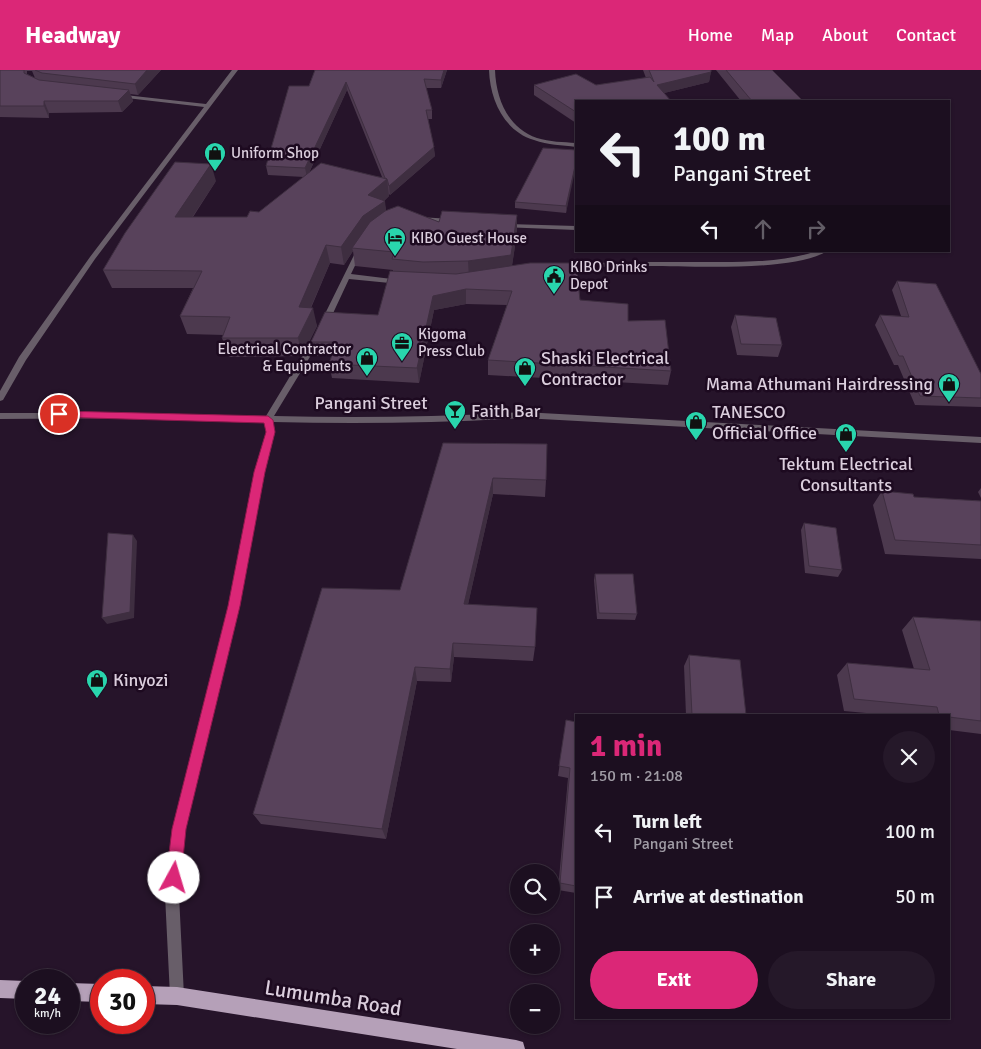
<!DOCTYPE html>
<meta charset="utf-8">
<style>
:root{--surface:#1c0f20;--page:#251829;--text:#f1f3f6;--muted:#a09ca5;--line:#3a2f3e;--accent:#db2777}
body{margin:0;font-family:Signika,sans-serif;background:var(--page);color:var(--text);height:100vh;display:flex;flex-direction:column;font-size:19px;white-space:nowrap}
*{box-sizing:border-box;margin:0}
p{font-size:16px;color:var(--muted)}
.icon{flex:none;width:28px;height:28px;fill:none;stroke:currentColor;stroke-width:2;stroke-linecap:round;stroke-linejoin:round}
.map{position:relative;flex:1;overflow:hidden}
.panel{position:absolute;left:575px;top:644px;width:375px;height:305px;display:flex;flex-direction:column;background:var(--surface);border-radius:0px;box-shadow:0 1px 4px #0004,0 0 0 1px var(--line)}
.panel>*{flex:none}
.banner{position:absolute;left:575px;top:30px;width:375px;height:152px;border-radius:0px;box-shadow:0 1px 4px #0004,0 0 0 1px var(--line);background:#1c0f20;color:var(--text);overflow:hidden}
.controls{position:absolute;left:510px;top:794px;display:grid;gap:10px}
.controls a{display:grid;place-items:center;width:50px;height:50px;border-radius:50%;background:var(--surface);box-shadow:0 1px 4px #0004,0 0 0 1px var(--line);font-size:25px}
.speed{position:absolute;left:15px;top:899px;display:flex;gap:10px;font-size:25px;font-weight:700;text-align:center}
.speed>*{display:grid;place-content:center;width:65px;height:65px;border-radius:50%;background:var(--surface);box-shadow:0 1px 4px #0004,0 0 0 1px var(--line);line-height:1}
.speed small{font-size:12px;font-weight:400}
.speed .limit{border:8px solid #d22;background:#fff;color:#111}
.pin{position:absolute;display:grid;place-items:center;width:42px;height:42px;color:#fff;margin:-21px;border:2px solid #fff;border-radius:50%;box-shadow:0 1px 5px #0007}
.me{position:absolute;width:55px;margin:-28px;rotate:6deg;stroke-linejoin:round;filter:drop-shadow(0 0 4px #0008)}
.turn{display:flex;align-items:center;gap:18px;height:105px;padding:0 15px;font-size:22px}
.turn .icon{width:65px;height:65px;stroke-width:2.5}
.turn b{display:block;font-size:35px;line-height:42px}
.lanes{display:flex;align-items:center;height:48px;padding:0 15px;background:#0003;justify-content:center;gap:25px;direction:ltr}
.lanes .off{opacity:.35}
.round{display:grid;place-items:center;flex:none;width:52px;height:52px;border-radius:26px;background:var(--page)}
.overview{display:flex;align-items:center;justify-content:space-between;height:85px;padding:0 15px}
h1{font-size:30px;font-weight:800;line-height:38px;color:var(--accent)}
.action{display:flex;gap:10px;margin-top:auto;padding:10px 15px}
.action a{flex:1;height:58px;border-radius:30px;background:var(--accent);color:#fff;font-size:20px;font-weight:800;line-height:58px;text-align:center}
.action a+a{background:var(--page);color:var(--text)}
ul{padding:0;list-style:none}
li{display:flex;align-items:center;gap:15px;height:65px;padding:0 15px}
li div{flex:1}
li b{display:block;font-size:19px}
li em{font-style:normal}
header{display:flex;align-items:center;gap:30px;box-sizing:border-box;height:70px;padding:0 25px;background:var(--accent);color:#fff}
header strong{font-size:24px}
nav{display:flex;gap:28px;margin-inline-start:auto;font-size:18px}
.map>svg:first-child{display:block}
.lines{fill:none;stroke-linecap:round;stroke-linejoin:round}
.minor{fill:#685e69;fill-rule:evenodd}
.primary{fill:#b5a0b8;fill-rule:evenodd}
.wall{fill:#4c394e;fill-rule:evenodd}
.shaded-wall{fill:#3e2e40}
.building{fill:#58425b;stroke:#3e2e40}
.route{fill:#db2777;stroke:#8e194d}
.labels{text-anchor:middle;stroke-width:5;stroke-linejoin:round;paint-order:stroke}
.far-poi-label{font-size:15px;fill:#dbcedd;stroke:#1d0a20;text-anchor:start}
.poi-label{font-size:18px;fill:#dbcedd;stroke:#1d0a20;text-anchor:start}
.street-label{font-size:18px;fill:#dbcedd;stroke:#1d0a20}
.near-street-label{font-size:21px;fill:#dbcedd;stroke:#1d0a20}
</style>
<header>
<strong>Headway</strong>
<nav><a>Home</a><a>Map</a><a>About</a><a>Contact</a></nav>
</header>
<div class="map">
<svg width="981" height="979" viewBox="0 0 981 979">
<rect width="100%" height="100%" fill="#26142a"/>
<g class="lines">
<g class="minor">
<path d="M232,0H238L95,189L26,290L3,330L0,331V321L19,287L90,187L204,37L118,27L115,25L116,24L206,34Z"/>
<path d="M489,0H495C496,29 508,58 537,68C550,72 563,72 576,73V77C562,75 548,75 534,70C504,61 490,30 489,0Z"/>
<path d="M419,147L452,149L455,151L452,153L417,150L416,149Z"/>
<path d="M504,154L576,156V160L502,157L501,156Z"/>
<path d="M360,177L363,179L351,204L400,210L404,212L400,214L349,209L328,254L327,256H321L320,254L357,179Z"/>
<path d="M817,181H827C795,202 691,196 650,196C621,196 592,197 563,199L559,197L563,195C611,191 658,192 706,192C742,192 782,193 817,181Z"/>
<path d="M315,265H321L322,267L274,346C357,348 440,347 523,342L981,367V373L523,348C440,353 357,354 273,352L275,362L265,402L239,536L185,759L179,825L184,926L182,931L177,933L172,931L170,926L165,825L173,759L229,536L255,402L267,362L264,352L131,348L0,349V343H131L266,346Z"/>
</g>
<g class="primary">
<path d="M0,910L26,911V929L0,928Z"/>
<path d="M69,913L101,914V932L69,931Z"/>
<path d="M144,916L177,917L516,970L523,972L525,979H457L177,935L144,934Z"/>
</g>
</g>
<g class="wall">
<path d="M0,0H161L138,25L130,24L133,31L122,42L49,43V48L0,47ZM27,1H32L35,8L27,4Z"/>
<path d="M315,0H447L441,18H426L432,40V49H428L435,86L390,125L389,124V126L384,131L386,140L439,152L517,163L512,195L580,230L628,251L671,301L668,315L488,305V290L507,235L466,234L434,240L419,313L332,308L329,294L332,286H314L311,272L378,245L393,201V200L355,196L353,181L344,195L330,193L311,238L317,256L302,286L229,287L222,268L224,265L187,264L180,246L193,218H112L103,200L216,111L193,147H247L259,142L304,107L268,105L266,96L309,16ZM347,20L382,107L309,103Z"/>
<path d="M643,0H711L709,12L664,23L576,31V53L534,25V15H596L646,8Z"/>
<path d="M716,0H772L803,31H741Z"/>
<path d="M576,80L566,143L515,138V132Z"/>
<path d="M897,211L981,304V337L915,335L898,295H894L875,255L880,245L901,246L892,220Z"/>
<path d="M735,245L782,275L778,287L737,285L731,257Z"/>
<path d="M443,373L546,410L545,427L493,424L468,534L535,577L533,591L454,587L451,612L417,611L386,769L261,754L253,744L400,520Z"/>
<path d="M981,418V428L978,422Z"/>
<path d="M882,421L914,427L981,431V489L885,484L873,435Z"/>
<path d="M804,453L842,500L838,507L805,503L801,460Z"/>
<path d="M595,504L637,544L635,550L597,549L594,510Z"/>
<path d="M913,547L981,551V664L949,660V645H888L844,641L837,605L847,593L914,599L902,560Z"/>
<path d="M689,585L746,645H686L684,596Z"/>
<path d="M566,650L576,652V823L558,820L568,708L558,706Z"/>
</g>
<g class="shaded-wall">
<path d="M147,0H161L138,25L135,14Z"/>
<path d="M444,0H447L441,18V10Z"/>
<path d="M711,2L709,12L656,25L657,15Z"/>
<path d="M346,12L347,20L307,107L305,98Z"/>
<path d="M129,20L133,31L122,42L118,31Z"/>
<path d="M44,31L49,43V48L44,36Z"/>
<path d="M434,77L435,86L390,125L389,116Z"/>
<path d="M576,92V96L566,143V136Z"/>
<path d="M211,94L216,111L181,164L175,147Z"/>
<path d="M387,109L389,126L379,135L385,131L387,149L352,178L353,181L344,195L341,177L368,125Z"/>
<path d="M517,145V163L511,203L469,209L468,191Z"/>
<path d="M326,175L330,193L303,255L299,237Z"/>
<path d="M466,219V234L434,240L419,313L417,298L433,226Z"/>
<path d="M313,238L317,256L302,286L298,268Z"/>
<path d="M493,408V424L465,548L464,534Z"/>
<path d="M133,465L137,471L134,548L107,554L102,548Z"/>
<path d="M453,573L454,587L451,612L450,599Z"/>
<path d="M415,597L417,611L386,769L382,759Z"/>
</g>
<g class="building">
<path d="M0,0H24V3L39,10L129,20L118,31H44V36H0Z"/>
<path d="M35,0H147L135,14L42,3Z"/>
<path d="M315,0H444L441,10L424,9L432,40H426L434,77L389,116L387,109L385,108L346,12L305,98L266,96L289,16H309Z"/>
<path d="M649,0H711V2L657,15L671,31H576V42L534,15L576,4L596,15L650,7L654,12Z"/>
<path d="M726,0H772L803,31H752Z"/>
<path d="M543,78L576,80V92L566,136L515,132Z"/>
<path d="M175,92L211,94L175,147H247L250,141L259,142L321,93L387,109L368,125L385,131L363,146L341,177L326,175L299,237L313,238L298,268H222L230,247L180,246L202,201L103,200L125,163Z"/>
<path d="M398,136L439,152L442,141L517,145L511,185L468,191L423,192L392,189L394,182L352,178L370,152L385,141Z"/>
<path d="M530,193H576L580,230L628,234V251L665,250L671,301L488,290L512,221L466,219L433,226L417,298L329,294L336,272H311L325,242L378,245L390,201L456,204Z"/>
<path d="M897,211L936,214L981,304V328L920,326L903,286H899L880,245L909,247Z"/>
<path d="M735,245L776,248L782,275L741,274Z"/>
<path d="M443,373L547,374L546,410L493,408L464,534L537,538L535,577L453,573L450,599L415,597L382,759L253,744L322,518L400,520Z"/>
<path d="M882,421L913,424L914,427L981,431V475L895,470Z"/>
<path d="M804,453L836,458L842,500L809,496Z"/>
<path d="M108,463L133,465L130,542L102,548Z"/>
<path d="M595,504H633L637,544L599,543Z"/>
<path d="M913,547L981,551V651L949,647V645H939L937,637L854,629L847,593L930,600Z"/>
<path d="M689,585L740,590L746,645H692Z"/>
<path d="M566,650L576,652V816L560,813L570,698L559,696Z"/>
</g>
<path class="route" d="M59,341L268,346L273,350L275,362L265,402L240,536L186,759L181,808L179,814L174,816L168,814L166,808L172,759L228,536L254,402L266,362L264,353L55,347L54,344Z"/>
<defs>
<g id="shop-pin" transform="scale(1.125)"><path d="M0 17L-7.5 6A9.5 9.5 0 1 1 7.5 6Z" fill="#29d5ad" stroke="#1d0a20"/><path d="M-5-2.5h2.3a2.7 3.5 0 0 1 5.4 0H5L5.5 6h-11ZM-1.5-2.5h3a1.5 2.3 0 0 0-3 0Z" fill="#111"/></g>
<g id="hotel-pin" transform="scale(1.125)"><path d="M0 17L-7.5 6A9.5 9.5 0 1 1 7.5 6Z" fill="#29d5ad" stroke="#1d0a20"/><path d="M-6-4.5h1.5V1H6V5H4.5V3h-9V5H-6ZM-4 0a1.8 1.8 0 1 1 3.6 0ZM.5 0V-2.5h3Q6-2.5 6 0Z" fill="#111"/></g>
<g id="civic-pin" transform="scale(1.125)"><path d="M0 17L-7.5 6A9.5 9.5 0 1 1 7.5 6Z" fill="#29d5ad" stroke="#1d0a20"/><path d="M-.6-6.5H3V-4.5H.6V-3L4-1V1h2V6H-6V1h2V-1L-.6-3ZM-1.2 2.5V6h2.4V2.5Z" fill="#111"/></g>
<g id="office-pin" transform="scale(1.125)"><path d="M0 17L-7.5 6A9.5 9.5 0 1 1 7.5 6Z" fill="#29d5ad" stroke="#1d0a20"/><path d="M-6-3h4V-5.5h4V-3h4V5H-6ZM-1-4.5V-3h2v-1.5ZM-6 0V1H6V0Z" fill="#111"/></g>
<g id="bar-pin" transform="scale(1.125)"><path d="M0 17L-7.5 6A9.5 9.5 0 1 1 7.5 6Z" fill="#29d5ad" stroke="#1d0a20"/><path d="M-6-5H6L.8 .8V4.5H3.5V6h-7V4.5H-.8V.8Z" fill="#111"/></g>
</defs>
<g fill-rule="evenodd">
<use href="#shop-pin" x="215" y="83"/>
<use href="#hotel-pin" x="395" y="168"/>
<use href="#civic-pin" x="554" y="206"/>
<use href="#office-pin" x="402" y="273"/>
<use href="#shop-pin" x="367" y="288"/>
<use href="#shop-pin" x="525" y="298"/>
<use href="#shop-pin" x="949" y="314"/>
<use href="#bar-pin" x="455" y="341"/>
<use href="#shop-pin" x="696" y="352"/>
<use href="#shop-pin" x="846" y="364"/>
<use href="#shop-pin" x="97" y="610"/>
</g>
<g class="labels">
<g class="far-poi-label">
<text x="231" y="88">Uniform Shop</text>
<text x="411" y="173">KIBO Guest House</text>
<text x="570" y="202">KIBO Drinks<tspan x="570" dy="17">Depot</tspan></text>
<text x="418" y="269">Kigoma<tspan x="418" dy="17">Press Club</tspan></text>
<text x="351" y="284" text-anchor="end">Electrical Contractor<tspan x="351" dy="17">&amp; Equipments</tspan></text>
</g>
<g class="poi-label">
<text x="541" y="294">Shaski Electrical<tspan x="541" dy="21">Contractor</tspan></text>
<text x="933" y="320" text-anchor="end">Mama Athumani Hairdressing</text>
<text x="471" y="347">Faith Bar</text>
<text x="712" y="348">TANESCO<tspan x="712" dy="21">Official Office</tspan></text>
<text x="846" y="400" text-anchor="middle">Tektum Electrical<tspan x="846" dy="21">Consultants</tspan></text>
<text x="113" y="616">Kinyozi</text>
</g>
<g class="street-label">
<text x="371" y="339">Pangani Street</text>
</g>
<g class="near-street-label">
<text transform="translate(333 928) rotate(9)" y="7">Lumumba Road</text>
</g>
</g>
</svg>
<div class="controls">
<a><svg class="icon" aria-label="search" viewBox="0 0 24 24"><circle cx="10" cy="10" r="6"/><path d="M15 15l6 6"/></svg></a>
<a>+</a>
<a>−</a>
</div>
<div class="speed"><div>24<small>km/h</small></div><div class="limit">30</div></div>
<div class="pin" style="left:59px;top:344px;background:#d93025"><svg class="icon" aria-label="arrive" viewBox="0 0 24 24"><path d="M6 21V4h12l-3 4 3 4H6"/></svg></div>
<svg class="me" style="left:174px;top:808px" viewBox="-20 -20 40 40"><circle r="19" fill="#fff"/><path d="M0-13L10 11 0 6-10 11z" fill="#db2777"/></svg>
<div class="banner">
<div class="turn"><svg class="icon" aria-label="left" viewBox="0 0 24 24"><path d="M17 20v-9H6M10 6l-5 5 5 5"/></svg><div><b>100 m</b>Pangani Street</div></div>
<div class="lanes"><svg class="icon" aria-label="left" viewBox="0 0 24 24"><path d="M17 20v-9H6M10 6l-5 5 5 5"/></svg><svg class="icon off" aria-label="ahead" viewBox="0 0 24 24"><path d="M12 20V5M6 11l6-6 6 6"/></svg><svg class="icon off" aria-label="right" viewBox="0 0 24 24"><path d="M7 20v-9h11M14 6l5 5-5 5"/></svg></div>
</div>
<section class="panel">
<div class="overview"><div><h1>1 min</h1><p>150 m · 21:08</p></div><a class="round"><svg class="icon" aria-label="close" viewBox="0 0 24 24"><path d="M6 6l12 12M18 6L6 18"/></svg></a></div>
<ul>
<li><svg class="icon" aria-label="left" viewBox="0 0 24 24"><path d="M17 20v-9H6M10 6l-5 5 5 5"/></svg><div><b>Turn left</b><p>Pangani Street</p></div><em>100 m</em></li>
<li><svg class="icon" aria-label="arrive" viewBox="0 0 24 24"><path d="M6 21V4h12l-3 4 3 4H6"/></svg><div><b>Arrive at destination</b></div><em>50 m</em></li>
</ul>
<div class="action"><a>Exit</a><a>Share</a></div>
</section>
</div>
